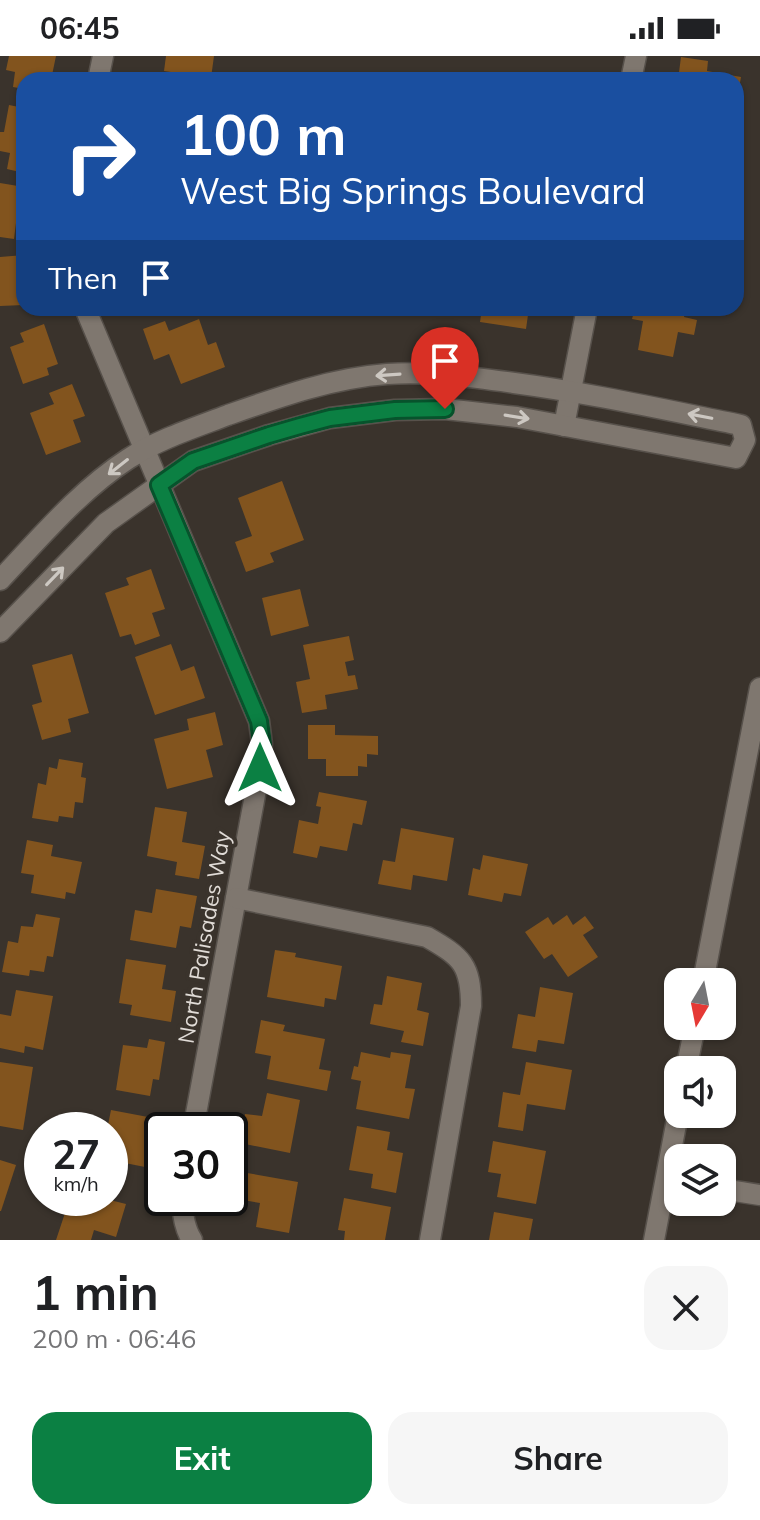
<!DOCTYPE html>
<meta charset="utf-8">
<style>
:root{--surface:#fff;--page:#f6f6f6;--text:#202124;--muted:#757577;--accent:#0b8043}
body{margin:0;font-family:Mulish,sans-serif;background:var(--page);color:var(--text);height:100vh;display:flex;flex-direction:column;font-size:30px;white-space:nowrap}
*{box-sizing:border-box;margin:0}
p{font-size:26px;color:var(--muted)}
.icon{flex:none;width:44px;height:44px;fill:none;stroke:currentColor;stroke-width:2;stroke-linecap:round;stroke-linejoin:round}
.map{position:relative;height:1184px;overflow:hidden}
.drawer{display:flex;flex-direction:column;background:var(--surface);flex:1}
.drawer>*{flex:none}
.top-card{position:absolute;left:16px;top:16px;width:728px;height:244px;border-radius:24px;box-shadow:0 2px 6px #0004;background:#1a4fa0;color:#fff;overflow:hidden}
.needle{width:52px;rotate:190deg}
.controls{position:absolute;left:664px;top:912px;display:grid;gap:16px}
.controls a{display:grid;place-items:center;width:72px;height:72px;border-radius:16px;background:var(--surface);box-shadow:0 2px 6px #0004;font-size:40px}
.speed{position:absolute;left:24px;top:1056px;display:flex;gap:16px;font-size:40px;font-weight:700;text-align:center}
.speed>*{display:grid;place-content:center;width:104px;height:104px;border-radius:50%;background:var(--surface);box-shadow:0 2px 6px #0004;line-height:1}
.speed small{font-size:20px;font-weight:400}
.speed .limit{border:4px solid #111;border-radius:12px;background:#fff;color:#111}
.pin{position:absolute;display:grid;place-items:center;width:68px;height:68px;color:#fff;margin:-82px -34px;border-radius:50% 50% 50% 0;rotate:-45deg;box-shadow:0 0 8px #0007}
.pin .icon{rotate:45deg}
.me{position:absolute;width:88px;margin:-44px;rotate:0deg;stroke-linejoin:round;filter:drop-shadow(0 0 6px #0008)}
.turn{display:flex;align-items:center;gap:28px;height:168px;padding:0 32px;font-size:36px}
.turn .icon{width:104px;height:104px;stroke-width:2.5}
.turn b{display:block;font-size:56px;line-height:68px}
.then{display:flex;align-items:center;height:76px;padding:0 32px;background:#0003;gap:16px;font-size:30px}
.round{display:grid;place-items:center;flex:none;width:84px;height:84px;border-radius:24px;background:var(--page)}
.summary{display:flex;align-items:center;justify-content:space-between;height:136px;padding:0 32px}
h1{font-size:48px;font-weight:700;line-height:60px}
.button{display:flex;gap:16px;margin-top:auto;padding:16px 32px}
.button a{flex:1;height:92px;border-radius:24px;background:var(--accent);color:#fff;font-size:32px;font-weight:700;line-height:92px;text-align:center}
.button a+a{background:var(--page);color:var(--text)}
.status{display:flex;justify-content:space-between;align-items:center;height:56px;padding:0 40px;background:var(--surface);direction:ltr}
.status svg{height:22px;fill:currentColor}
.map>svg:first-child{display:block}
.building{fill:#82541e}
.lines{fill:none;stroke-linecap:round;stroke-linejoin:round}
.minor-casing{stroke:#57514b;stroke-width:23}
.tertiary-casing{stroke:#57514b;stroke-width:23}
.minor{stroke:#7f776f;stroke-width:20}
.tertiary{stroke:#7f776f;stroke-width:20}
.oneway{stroke:#cdc8c2}
.route-casing{stroke:#07532c;stroke-width:20}
.route{stroke:#0b8043;stroke-width:14}
.labels{text-anchor:middle;stroke-width:8;stroke-linejoin:round;paint-order:stroke}
.street-label{font-size:22px;fill:#e1dcd7;stroke:#3a332c}
</style>
<div class="status"><b>06:45</b><svg viewBox="0 0 49 12"><path d="M0 12V9h3v3zM5 12V6h3v6zM10 12V3h3v9zM15 12V0h3v12zM26 1h20v11H26zM47 4h2v5h-2z"/></svg></div>
<div class="map">
<svg width="760" height="1184" viewBox="0 0 760 1184">
<rect width="100%" height="100%" fill="#3a332c"/>
<g class="building">
<path d="M9,0H56L51,24H24V33L13,31L15,16L6,14Z"/>
<path d="M166,0H214L211,22L164,15Z"/>
<path d="M681,1L708,5L707,15L741,21L738,38H736V24H678Z"/>
<path d="M9,49L24,52V117L7,113L10,97L0,95V76H4Z"/>
<path d="M0,127L24,131V160L17,159L14,183L0,181Z"/>
<path d="M24,199V249L0,250V201Z"/>
<path d="M482,252H529L526,273L480,266Z"/>
<path d="M635,252H686L684,261L697,264L694,279L678,276L673,301L638,294L643,265L632,263Z"/>
<path d="M199,263L208,289L216,286L225,311L181,328L169,298L154,304L143,273L165,265L169,275Z"/>
<path d="M44,268L58,308L47,312L49,319L23,328L10,291L24,286L20,277Z"/>
<path d="M72,328L85,360L73,364L81,386L46,399L30,357L54,348L49,337Z"/>
<path d="M282,425L304,484L270,497L274,506L246,516L235,486L252,480L238,442Z"/>
<path d="M151,513L165,553L152,557L160,580L135,589L131,578L120,581L105,537L129,529L126,522Z"/>
<path d="M300,533L309,570L271,580L262,542Z"/>
<path d="M349,580L354,604L345,606L348,620L355,619L358,633L325,639L327,653L302,657L296,626L310,623L303,589Z"/>
<path d="M171,588L181,615L194,610L205,642L155,659L135,601Z"/>
<path d="M72,598L89,657L68,663L71,676L42,684L32,649L42,646L32,609Z"/>
<path d="M215,656L223,689L206,694L213,721L167,733L154,683L189,674L187,663Z"/>
<path d="M308,669H335V679L378,680V699L367,698V711L358,710V720H326V703H308Z"/>
<path d="M59,703L83,707L81,721L86,722L83,747L75,746L73,762L59,760L58,766L32,762L38,727L46,729L49,711L57,713Z"/>
<path d="M319,736L367,745L362,769L353,767L347,795L320,790L317,802L293,797L299,764L318,768L321,751L316,750Z"/>
<path d="M155,751L187,756L182,786L205,790L199,823L175,819L177,806L147,800Z"/>
<path d="M401,772L454,782L447,825L413,819L411,834L378,828L383,804L395,806Z"/>
<path d="M27,784L53,789L51,800L82,806L75,838L66,836L65,843L31,837L34,819L21,817Z"/>
<path d="M483,799L528,808L521,840L504,837L502,846L468,839L473,812L480,814Z"/>
<path d="M156,833L197,840L191,872L180,870L176,892L130,884L135,854L152,857Z"/>
<path d="M36,858L60,862L53,901L47,900L44,916L30,914L29,920L2,916L8,885L18,887L21,870L33,871Z"/>
<path d="M567,859L573,869L585,860L594,872L583,879L598,901L568,921L552,898L544,903L525,876L548,861L553,869Z"/>
<path d="M275,894L296,897L295,901L342,910L336,944L325,942L324,951L267,941Z"/>
<path d="M126,903L166,909L162,933L176,935L171,966L130,959L132,949L119,947Z"/>
<path d="M387,920L422,927L417,954L429,957L423,990L401,986L404,975L370,968L374,948L382,949Z"/>
<path d="M540,931L573,937L564,988L538,984L536,996L512,992L518,958L535,961Z"/>
<path d="M16,934L53,940L43,994L25,990L24,997L0,992V958L11,960Z"/>
<path d="M261,964L285,969L283,975L325,983L319,1013L331,1015L327,1035L267,1023L271,1000L255,997Z"/>
<path d="M149,983L165,986L159,1024L153,1023L150,1040L116,1034L123,989L147,992Z"/>
<path d="M361,996L390,1002L391,996L411,999L405,1032L415,1033L409,1063L356,1053L361,1025L351,1023L354,1010L358,1011Z"/>
<path d="M0,1006L33,1011L23,1074L0,1070Z"/>
<path d="M526,1006L572,1014L565,1054L527,1048L523,1075L498,1071L503,1036L520,1039Z"/>
<path d="M267,1037L300,1044L290,1097L240,1087L245,1058L262,1060Z"/>
<path d="M111,1054L148,1061L146,1073L152,1074L145,1111L110,1104V1074H107Z"/>
<path d="M357,1070L390,1076L387,1094L403,1097L396,1137L371,1132L373,1118L349,1114Z"/>
<path d="M493,1085L546,1095L536,1148L497,1141L501,1118L488,1116Z"/>
<path d="M0,1104L16,1109L1,1155H0Z"/>
<path d="M236,1115L298,1126L289,1177L256,1171L260,1147L231,1142Z"/>
<path d="M70,1142L99,1151L102,1142L126,1148L116,1181L94,1174L91,1184H56Z"/>
<path d="M344,1142L391,1151L385,1184H344L345,1175L338,1174Z"/>
<path d="M494,1156L533,1163L529,1184H489Z"/>
</g>
<g class="lines">
<g class="minor-casing">
<g id="minor">
<path d="M98,24L103,0"/>
<path d="M631,24L636,0"/>
<path d="M85,252L259,665L262,688L260,712L193,1074"/>
<path d="M564,370L587,252"/>
<path d="M236,842L427,881C462,901 471,909 471,950L430,1184"/>
<path d="M722,1133L760,1139"/>
<path d="M181,1142C183,1157 184,1172 192,1184"/>
</g>
</g>
<g class="tertiary-casing">
<g id="tertiary">
<path d="M0,524C40,482 79,435 128,403C159,383 194,372 228,359C279,341 332,322 387,318C429,315 472,321 514,327C590,337 666,354 741,369L745,384L736,402L517,361L445,353L395,354L330,362L269,379L193,405L106,467L0,576"/>
<path d="M703,926L760,632"/>
<path d="M686,1014L695,970"/>
<path d="M654,1184L678,1058"/>
</g>
</g>
<use href="#minor" class="minor"/>
<use href="#tertiary" class="tertiary"/>
</g>
<defs><path id="oneway-shaft" d="M-6 0H5M1.5-3L5.5 0L1.5 3" fill="none" stroke-width="1.6" stroke-linecap="round" stroke-linejoin="round" transform="scale(2)"/></defs>
<g class="oneway">
<use href="#oneway-shaft" transform="translate(388 319) rotate(176)"/>
<use href="#oneway-shaft" transform="translate(700 360) rotate(-169)"/>
<use href="#oneway-shaft" transform="translate(517 361) rotate(9)"/>
<use href="#oneway-shaft" transform="translate(118 411) rotate(142)"/>
<use href="#oneway-shaft" transform="translate(55 520) rotate(-46)"/>
</g>
<g class="lines">
<g class="route-casing">
<path id="route" d="M260,712L262,688L259,665L159,429L193,405L269,379L300,370L330,362L395,354L445,353"/>
</g>
<use href="#route" class="route"/>
</g>
<g class="labels">
<g class="street-label">
<text transform="translate(204 881) rotate(-80)" y="8">North Palisades Way</text>
</g>
</g>
</svg>
<div class="controls">
<a><svg class="needle" viewBox="-14 -14 28 28"><path d="M0-13l5 13h-10z" fill="#e53935"/><path d="M0 13l5-13h-10z" fill="#757577"/></svg></a>
<a><svg class="icon" aria-label="sound" viewBox="0 0 24 24"><path d="M4 9h4l5-4v14l-5-4H4zM17 9q2 3 0 6"/></svg></a>
<a><svg class="icon" aria-label="layers" viewBox="0 0 24 24"><path d="M12 4l9 5-9 5-9-5zM3 14l9 5 9-5"/></svg></a>
</div>
<div class="speed"><div>27<small>km/h</small></div><div class="limit">30</div></div>
<div class="pin" style="left:445px;top:353px;background:#d93025"><svg class="icon" aria-label="arrive" viewBox="0 0 24 24"><path d="M6 21V4h12l-3 4 3 4H6"/></svg></div>
<svg class="me" style="left:260px;top:712px" viewBox="-20 -20 40 40"><path d="M0-17L14 15 0 8-14 15z" fill="#0b8043" stroke="#fff" stroke-width="4"/></svg>
<div class="top-card">
<div class="turn"><svg class="icon" aria-label="right" viewBox="0 0 24 24"><path d="M7 20v-9h11M14 6l5 5-5 5"/></svg><div><b>100 m</b>West Big Springs Boulevard</div></div>
<div class="then">Then<svg class="icon" aria-label="arrive" viewBox="0 0 24 24"><path d="M6 21V4h12l-3 4 3 4H6"/></svg></div>
</div>
</div>
<section class="drawer">
<div class="summary"><div><h1>1 min</h1><p>200 m · 06:46</p></div><a class="round"><svg class="icon" aria-label="close" viewBox="0 0 24 24"><path d="M6 6l12 12M18 6L6 18"/></svg></a></div>
<div class="button"><a>Exit</a><a>Share</a></div>
</section>
